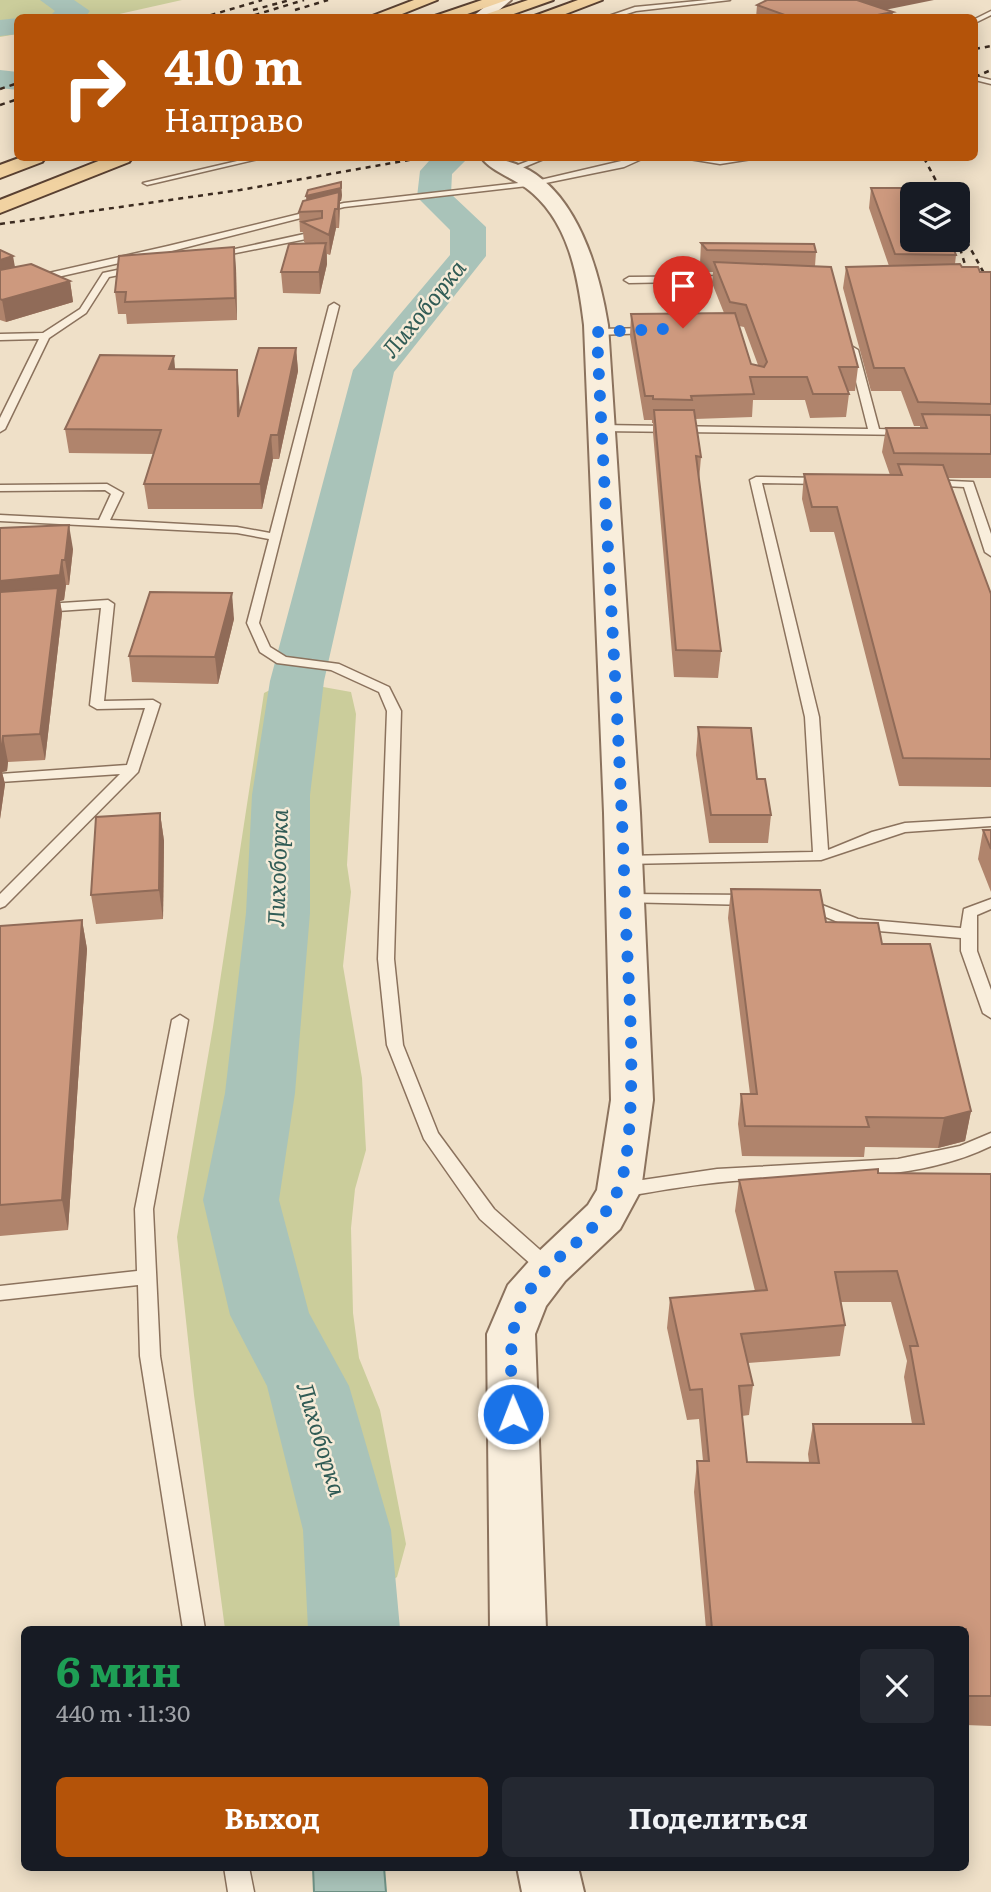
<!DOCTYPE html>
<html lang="ru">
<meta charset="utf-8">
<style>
:root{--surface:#171b24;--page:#242831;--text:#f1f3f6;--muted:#9ea1a6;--accent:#b45309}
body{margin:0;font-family:Literata,serif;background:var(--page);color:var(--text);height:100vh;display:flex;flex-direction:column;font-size:26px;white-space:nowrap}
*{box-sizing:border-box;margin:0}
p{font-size:23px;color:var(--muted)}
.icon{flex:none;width:38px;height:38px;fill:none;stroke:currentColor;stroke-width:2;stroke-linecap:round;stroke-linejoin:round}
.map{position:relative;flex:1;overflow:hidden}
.side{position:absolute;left:21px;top:1626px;width:948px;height:245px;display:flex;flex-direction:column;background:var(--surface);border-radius:10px;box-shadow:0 4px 18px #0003}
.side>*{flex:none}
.top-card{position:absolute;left:14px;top:14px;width:964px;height:147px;border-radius:10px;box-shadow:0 4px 18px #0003;background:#b45309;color:#fff;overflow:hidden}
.controls{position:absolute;left:900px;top:182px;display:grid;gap:14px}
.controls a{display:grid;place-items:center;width:70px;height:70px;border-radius:10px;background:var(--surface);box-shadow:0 4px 18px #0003;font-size:35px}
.pin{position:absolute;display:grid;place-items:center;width:60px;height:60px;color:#fff;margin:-72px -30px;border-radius:50% 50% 50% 0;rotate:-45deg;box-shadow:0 0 7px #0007}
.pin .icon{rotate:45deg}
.me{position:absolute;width:77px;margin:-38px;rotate:359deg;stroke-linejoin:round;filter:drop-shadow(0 0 5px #0008)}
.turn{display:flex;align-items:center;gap:24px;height:147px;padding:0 35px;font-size:32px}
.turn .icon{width:91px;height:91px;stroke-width:2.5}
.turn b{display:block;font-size:49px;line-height:60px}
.round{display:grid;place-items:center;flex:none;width:74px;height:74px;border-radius:10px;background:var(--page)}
.overview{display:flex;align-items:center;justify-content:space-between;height:119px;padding:0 35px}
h1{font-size:42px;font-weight:700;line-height:52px;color:#1e9e55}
.action{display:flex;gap:14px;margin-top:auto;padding:14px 35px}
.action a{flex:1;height:80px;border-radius:10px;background:var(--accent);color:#fff;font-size:28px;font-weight:700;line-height:80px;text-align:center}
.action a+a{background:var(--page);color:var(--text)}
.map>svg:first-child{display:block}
.green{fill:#cbcd9b}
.water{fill:#a9c3b9;stroke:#6f9286;stroke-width:2}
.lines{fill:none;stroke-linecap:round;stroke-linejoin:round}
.river{fill:#a9c3b9;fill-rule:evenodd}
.service-casing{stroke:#8b725d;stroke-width:3}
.tertiary-casing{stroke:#8b725d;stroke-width:4}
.primary-casing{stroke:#594031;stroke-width:4}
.service{fill:#f9eedc;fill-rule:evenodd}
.tertiary{fill:#f9eedc;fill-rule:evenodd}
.primary{fill:#f1d2a1;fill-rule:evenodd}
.rail{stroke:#3b2b20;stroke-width:2.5;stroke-dasharray:5 5;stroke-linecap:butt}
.wall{fill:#b0846c;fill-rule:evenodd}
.shaded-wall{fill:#906b58}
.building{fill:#cd997e;stroke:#906b58;stroke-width:2;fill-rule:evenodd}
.route{stroke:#1a73e8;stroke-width:12;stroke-dasharray:0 21.6}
.labels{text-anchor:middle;stroke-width:5;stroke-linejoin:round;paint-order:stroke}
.water-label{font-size:23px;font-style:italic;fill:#305b55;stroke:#f6ebd8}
</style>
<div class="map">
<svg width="991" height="1892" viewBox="0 0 991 1892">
<rect width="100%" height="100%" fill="#efe0c8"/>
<g class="green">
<path d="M0,0H182L106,17L18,18L17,34L0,37Z"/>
<path d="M301,683L351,692L356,714L347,865L351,892L343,966L362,1078L366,1150L355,1189L351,1228L353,1313L359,1358L380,1410L406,1544L397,1577L374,1594L338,1431L301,1442L309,1486L323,1629H225L194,1395L177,1237L213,1027L264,693L278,686Z"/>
</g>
<g class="water">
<path d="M338,1431L374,1594L377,1629H323L309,1486L301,1442Z"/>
<path d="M313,1867H384L386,1892H314Z"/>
</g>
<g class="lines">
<g class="river">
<path d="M40,0H74L90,11L84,18H48L55,11Z"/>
<path d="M18,18V34L0,36V20Z"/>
<path d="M0,70L18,72V90L0,88Z"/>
<path d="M427,158L466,160L452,174L451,194L486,227V256L394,372L324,681L310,795V913L295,1093L279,1200L309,1313L349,1386L391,1530L400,1629H308L303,1530L267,1386L230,1315L203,1200L225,1093L246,913L252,795L270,681L353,370L450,255V230L417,197L420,171L429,161Z"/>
</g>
<g class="service-casing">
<g id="service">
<path d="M708,0H730L636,11L614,18H603L635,7Z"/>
<path d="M991,11V15L975,23V19Z"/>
<path d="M975,76L991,80V84L975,80Z"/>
<path d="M250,158H262L147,185L143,183Z"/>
<path d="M536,158H546L517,170L510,168Z"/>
<path d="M634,158H644L624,167L536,185L344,207L168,252L0,290V284L168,246L344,203L536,181Z"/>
<path d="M683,158H758L720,164Z"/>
<path d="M318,231L321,232V236L216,257L212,254Z"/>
<path d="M136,266L140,269L139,271L109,277L86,313L49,338L5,429L0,432V418L39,339L0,340V334L43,333L80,309L103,273Z"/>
<path d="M737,276L739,278L734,281L629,283L624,280L629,277Z"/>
<path d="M334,303L339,306L259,623L270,647L286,657L339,664L389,687L401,711L394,959L403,1045L438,1133L494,1209L556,1264L558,1269L556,1274L549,1276L542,1274L480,1219L424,1139L387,1045L378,959L387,711L379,692L331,670L277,663L260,652L247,623L269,539L237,533L0,521V515L99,520L111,494L105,490L0,491V485L107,484L123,493L110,520L237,527L270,533L329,306Z"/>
<path d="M653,328V332L650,333L597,335L592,332L597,329Z"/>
<path d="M853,347L858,350L879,429L907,430L911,431V435L601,431L596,428L601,425L868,429L848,350Z"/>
<path d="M756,477L823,478L829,481L823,484L762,483L819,717L828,850L872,832L905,823L991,818V826L905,832L821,860L624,864L617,860L624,856L813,852L805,717L750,480Z"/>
<path d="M929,480L973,482L991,534V556L985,552L964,487L925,485V481Z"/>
<path d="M108,600L114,604L104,701L153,700L160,704L138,772L5,906L0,908V894L120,774L0,782V774L127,765L145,708L97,709L90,705L101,608L0,615V607Z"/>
<path d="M625,894L751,895L759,900L751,905L620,902L617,899L620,896Z"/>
<path d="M804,898L858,919L961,928L964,909L991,899V909L977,915V951L991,990V1018L983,1013L961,951V938L855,929L799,906L796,903L799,900Z"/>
<path d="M180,1015L188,1020L153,1209L160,1356L205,1629H183L140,1356L138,1285L0,1300V1286L137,1271L135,1209L172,1020Z"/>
<path d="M991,1133V1146C917,1182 829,1177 749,1180C706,1182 664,1190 622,1197L616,1195L613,1190L616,1185L622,1183L717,1169L898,1159L960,1146Z"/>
<path d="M224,1867H249L254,1892H228Z"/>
</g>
</g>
<g class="tertiary-casing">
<g id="tertiary">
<path d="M493,0H511L490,18H471Z"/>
<path d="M482,158C567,158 597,257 608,325L640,813L653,1100L641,1190L620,1229L565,1281L546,1306L535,1334L546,1629H490L487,1334L508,1285L533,1257L588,1205L597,1190L611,1100L604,813L584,325C578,276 569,220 526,188C514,179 488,169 482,158Z"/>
<path d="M517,1867H578L584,1892H522Z"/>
</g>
</g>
<g class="primary-casing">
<g id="primary">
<path d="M414,0H437L392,18H367Z"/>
<path d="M482,0H507L456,18H429Z"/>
<path d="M528,0H553L502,18H475Z"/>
<path d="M578,0H602L555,18H529Z"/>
<path d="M19,158H45L42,162L0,178V165Z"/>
<path d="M106,158H132L129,162L0,213V200Z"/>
</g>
</g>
<use href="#service" class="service"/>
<use href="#tertiary" class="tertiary"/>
<use href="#primary" class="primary"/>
<g class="rail">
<path d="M253,10L290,0"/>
<path d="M295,10L328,0"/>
<path d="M201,18L262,0"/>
<path d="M245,18L304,0"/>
<path d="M975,49L991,46"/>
<path d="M975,77L991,70"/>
<path d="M0,89L18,83"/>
<path d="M0,105L18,99"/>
<path d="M924,158L943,194"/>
<path d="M0,224L240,190L420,158"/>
<path d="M957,224L985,275"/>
<path d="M957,239L969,277"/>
</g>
</g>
<g class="wall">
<path d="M757,5L886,10L892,18H756Z"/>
<path d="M871,188L956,255L955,264L962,267L980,272H991V478H948L991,594V787L899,786L834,532H810L802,499L804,474L890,475L882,452L886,428H920V426H914L901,391H871L843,288L846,267L889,266L869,208Z"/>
<path d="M342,195L341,201H340L339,228H336L330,255L327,254V264L320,294L283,293L281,272L307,244L304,242L303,232H300L299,212L306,200Z"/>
<path d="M701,243L816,252L815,266L858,367L855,391H847L849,394L846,417L810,418L805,400H753L752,417L695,419L701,457L699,481L721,651L718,678L674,677L653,433V423H652V420H644L630,336L631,314L724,313L712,283L713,272H705L700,264ZM739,326L744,327L758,365L751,364Z"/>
<path d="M0,250L15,267L70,281L73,302L6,322L0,320Z"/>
<path d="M236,268L237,320L127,324L126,314H118L115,292Z"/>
<path d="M296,348L298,371L279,459H273L262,509H148L144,484L154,454L69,453L65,429L175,369L237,370L240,413Z"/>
<path d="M0,528L73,549L69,585H66L64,600L60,601L62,613L45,760L8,762L7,771L2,772L5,784L0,819Z"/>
<path d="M234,619L218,684L132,682L129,656Z"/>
<path d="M698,727L757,779L771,815L768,843H709L696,755Z"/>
<path d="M160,813L164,841L163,919L96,924L91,895Z"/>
<path d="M983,830H991V892L978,859Z"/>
<path d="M731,889L826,922L882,944L971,1111L965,1141L938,1148L865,1147L864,1157L742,1156L738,1124L741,1094H750L728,918Z"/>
<path d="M82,920L87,949L68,1230L0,1236V926Z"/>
<path d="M878,1173L991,1174V1726L966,1725V1629H706L694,1492L697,1461H703L699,1419L687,1420L667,1328L670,1298L755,1291L735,1211L739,1180ZM841,1302H891L907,1361L904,1377L912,1424H813L808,1454L809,1462H747L742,1416L749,1415L753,1385L748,1363L840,1356L845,1325Z"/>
</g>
<g class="shaded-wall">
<path d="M857,0H934L855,16Z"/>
<path d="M893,12L892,18H862Z"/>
<path d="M341,182L342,195L341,201H340L339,228L338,209H307L306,196Z"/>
<path d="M335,209L336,228L330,255L329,235Z"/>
<path d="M326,243L327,264L320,294L319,272Z"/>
<path d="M234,247L236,268L237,320L235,298Z"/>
<path d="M13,256L17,278L0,282V260Z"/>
<path d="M70,281L73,302L6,322L2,300Z"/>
<path d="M296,348L298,371L279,459L278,435Z"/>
<path d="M174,356L176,379L169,369Z"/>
<path d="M237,370L239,393L240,441L238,417Z"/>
<path d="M271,435L273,459L262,509L260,484Z"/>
<path d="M69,525L73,549L69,585L65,560Z"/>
<path d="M62,560L66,585L64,600L60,601L62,613L45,760L40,734L0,607V581Z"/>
<path d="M232,593L234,619L218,684L215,657Z"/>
<path d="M3,736L8,762L7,771L2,772L5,784L0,819V745Z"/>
<path d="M160,813L164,841L163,919L159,890Z"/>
<path d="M82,920L87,949L68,1230L62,1200Z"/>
<path d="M971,1111L965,1141L938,1148L944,1118Z"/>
</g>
<g class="building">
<path d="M767,0H857L893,12L862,18H793L757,5Z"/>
<path d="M341,182V188L306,196L308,190Z"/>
<path d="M871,188H928L930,194H912V240H950L956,255L895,254Z"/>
<path d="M339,192L338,209H335L329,235L302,222L322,218V211L299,212L303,201Z"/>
<path d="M326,243L319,272H281L289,244Z"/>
<path d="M701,243L814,244L816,252L707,250Z"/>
<path d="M234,247L235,298L125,302L126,292H115L119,256Z"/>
<path d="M0,250L13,256L0,260Z"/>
<path d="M714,262L831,267L858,367H839L849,394H813L807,377H750L754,394L691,396L692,400L653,399V396H645L631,314L735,313L751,364L764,367L767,362L746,305L730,302Z"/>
<path d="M31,264L70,281L2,300L0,299V270Z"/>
<path d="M960,264L962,267H978L980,272H991V404L918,402L904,368H874L846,267Z"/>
<path d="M259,348H296L278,435H271L260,484H144L161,430L65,429L100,355L174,356L169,369L237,370L238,417Z"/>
<path d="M654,410H694L701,457L696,456L721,651L676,650Z"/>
<path d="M922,414L991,415V454L894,453L886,428H927Z"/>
<path d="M898,464L943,465L991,594V759L903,758L837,507H812L804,474L902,475Z"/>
<path d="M69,525L65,560H62L60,575L0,581V528Z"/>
<path d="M58,588L40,734L3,736L2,744L0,745V592Z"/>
<path d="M150,592L232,593L215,657L129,656Z"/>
<path d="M698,727L751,728L757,779H765L771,815H711Z"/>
<path d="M160,813L159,890L91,895L96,817Z"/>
<path d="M983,830H991V849Z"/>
<path d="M731,889L820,890L826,922L878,923L882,944H930L971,1111L944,1118L866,1117L869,1127L745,1126L741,1094H757Z"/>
<path d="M82,920L62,1200L0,1205V926Z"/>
<path d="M878,1169V1173L991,1174V1696H966V1629H712L697,1461H709L702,1389L690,1390L670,1298L767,1290L739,1180ZM897,1271L918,1346H910L924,1424H813L819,1463L747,1462L739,1386L753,1385L741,1334L845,1325L835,1272Z"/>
</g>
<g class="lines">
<path class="route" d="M513,1414C512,1375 505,1333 525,1298C556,1243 615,1235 626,1160C637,1075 628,987 625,901C619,711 605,522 597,332L683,328"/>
</g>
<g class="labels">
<g class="water-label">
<text transform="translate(424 309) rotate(-51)" y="8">Лихоборка</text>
<text transform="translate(278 868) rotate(-88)" y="8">Лихоборка</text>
<text transform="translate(321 1439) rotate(73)" y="8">Лихоборка</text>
</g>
</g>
</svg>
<div class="controls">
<a><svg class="icon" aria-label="layers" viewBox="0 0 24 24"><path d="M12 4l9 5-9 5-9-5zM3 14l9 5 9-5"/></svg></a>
</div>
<div class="pin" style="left:683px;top:328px;background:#d93025"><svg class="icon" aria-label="arrive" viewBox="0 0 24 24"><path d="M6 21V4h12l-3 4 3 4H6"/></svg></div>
<svg class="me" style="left:513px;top:1414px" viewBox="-20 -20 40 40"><circle r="17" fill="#1a73e8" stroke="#fff" stroke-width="3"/><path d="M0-11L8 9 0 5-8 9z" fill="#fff"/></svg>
<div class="top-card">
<div class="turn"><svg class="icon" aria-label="right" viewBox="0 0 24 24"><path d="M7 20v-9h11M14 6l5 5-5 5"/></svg><div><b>410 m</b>Направо</div></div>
</div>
<section class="side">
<div class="overview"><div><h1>6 мин</h1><p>440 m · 11:30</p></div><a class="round"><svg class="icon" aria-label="close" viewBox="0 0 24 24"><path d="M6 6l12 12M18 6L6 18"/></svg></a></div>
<div class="action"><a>Выход</a><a>Поделиться</a></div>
</section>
</div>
